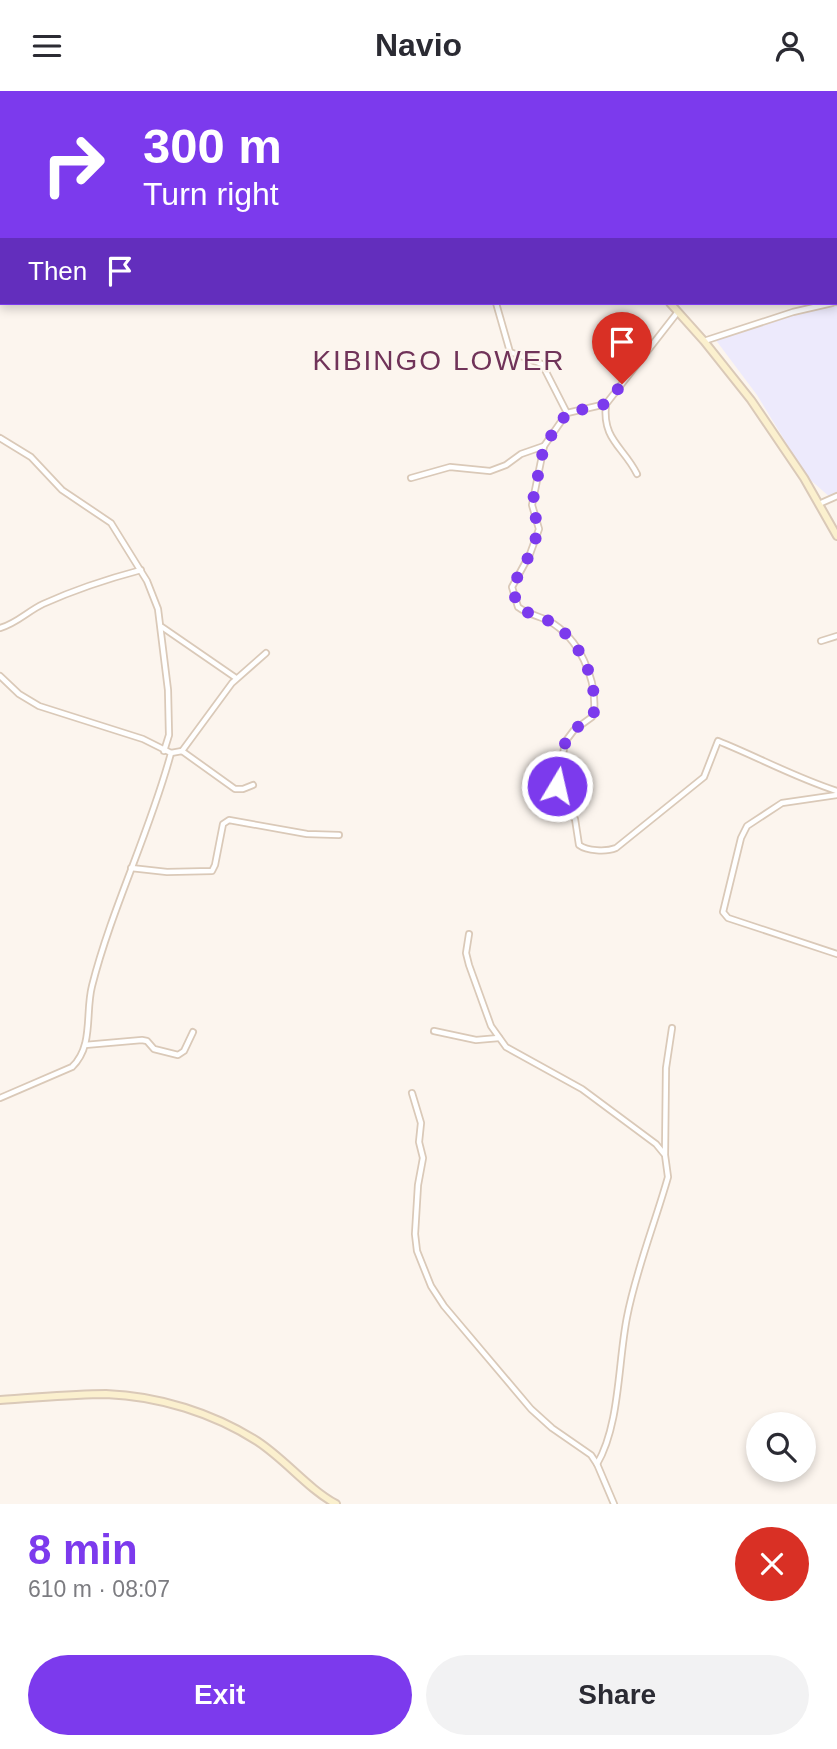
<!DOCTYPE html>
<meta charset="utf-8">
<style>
:root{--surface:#fff;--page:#f2f2f3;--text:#2b2b33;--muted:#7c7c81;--accent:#7c3aed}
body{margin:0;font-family:Arial,sans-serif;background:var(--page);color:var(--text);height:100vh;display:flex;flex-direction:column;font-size:26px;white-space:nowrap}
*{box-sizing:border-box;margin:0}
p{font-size:23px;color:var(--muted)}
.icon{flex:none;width:38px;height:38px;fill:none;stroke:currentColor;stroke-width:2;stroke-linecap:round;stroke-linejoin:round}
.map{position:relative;height:1413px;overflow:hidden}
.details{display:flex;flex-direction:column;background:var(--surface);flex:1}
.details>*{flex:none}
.guide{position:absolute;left:0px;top:0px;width:838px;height:214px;box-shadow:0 4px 10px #0003;background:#7c3aed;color:#fff;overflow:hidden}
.tools{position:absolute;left:746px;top:1321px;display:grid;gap:14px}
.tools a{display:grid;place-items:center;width:70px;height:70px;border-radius:50%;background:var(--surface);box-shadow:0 4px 10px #0003;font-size:35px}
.pin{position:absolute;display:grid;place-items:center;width:60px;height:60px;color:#fff;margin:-72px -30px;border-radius:50% 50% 50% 0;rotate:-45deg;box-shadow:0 0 7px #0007}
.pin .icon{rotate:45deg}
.me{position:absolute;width:77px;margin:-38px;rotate:9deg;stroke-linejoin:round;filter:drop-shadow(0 0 5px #0008)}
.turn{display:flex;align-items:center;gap:24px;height:147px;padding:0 28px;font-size:32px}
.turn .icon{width:91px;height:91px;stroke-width:2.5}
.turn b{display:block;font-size:49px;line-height:60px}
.then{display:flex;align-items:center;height:66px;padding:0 28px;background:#0003;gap:14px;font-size:26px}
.round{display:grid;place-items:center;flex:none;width:74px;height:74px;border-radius:37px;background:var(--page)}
.overview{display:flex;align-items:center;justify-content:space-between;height:119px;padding:0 28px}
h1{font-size:42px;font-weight:700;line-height:52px;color:var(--accent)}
.button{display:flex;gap:14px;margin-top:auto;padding:14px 28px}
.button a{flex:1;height:80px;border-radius:42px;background:var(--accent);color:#fff;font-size:28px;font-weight:700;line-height:80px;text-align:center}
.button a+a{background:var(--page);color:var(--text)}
header{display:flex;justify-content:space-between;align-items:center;height:91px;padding:0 28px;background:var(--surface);font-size:32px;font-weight:700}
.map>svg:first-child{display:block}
.education{fill:#edeafc}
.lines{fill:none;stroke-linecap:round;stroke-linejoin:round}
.street-casing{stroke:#dac9b8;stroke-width:8}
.secondary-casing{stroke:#dac9b8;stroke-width:10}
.street{stroke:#fff;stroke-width:4.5}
.secondary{stroke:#fbf0ce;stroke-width:6}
.route{stroke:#7c3aed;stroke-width:12;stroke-dasharray:0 21.6}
.labels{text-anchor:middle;stroke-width:5;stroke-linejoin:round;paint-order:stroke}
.quarter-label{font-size:28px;letter-spacing:2px;fill:#703359;stroke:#fcf5ee}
</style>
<header><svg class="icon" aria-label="menu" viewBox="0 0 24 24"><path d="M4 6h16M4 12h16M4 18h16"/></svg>Navio<svg class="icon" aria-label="person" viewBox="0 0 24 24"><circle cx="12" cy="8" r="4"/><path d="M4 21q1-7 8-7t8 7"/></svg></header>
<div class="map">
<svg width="837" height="1413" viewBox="0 0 837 1413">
<rect width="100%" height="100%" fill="#fcf5ee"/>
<path class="education" d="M837,213V405L831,407L807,386L757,304L712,244Z"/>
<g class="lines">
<g class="street-casing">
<g id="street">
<path d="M456,0L457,2"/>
<path d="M836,24L837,23"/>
<path d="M836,211L837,210"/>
<path d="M496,212L510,261L542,273L567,322"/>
<path d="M704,250L793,221L832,212"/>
<path d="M606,313L567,322L544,355L532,414L539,438L530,463L512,496L518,516C527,523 539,525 549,530C579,547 597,587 594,621L592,626L574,639L565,651L557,701L560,711L575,728L579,754C587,760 606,761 616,757L704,686L718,650C758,666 796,687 837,700"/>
<path d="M0,347L31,366L62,399L111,432L147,490L158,518L168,599L169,644L164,660"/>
<path d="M637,383C623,355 602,349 606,313L677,222"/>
<path d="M411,387L450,376L490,380L506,374L521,363L544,355"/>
<path d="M819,413L837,405"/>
<path d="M162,536L236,587"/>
<path d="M0,537C16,533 28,520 43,513C74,499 107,488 141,479"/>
<path d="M821,550L837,545"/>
<path d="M0,585L19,603L39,615L143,648L171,662C150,741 112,816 92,895C85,922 94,955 72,976L0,1007"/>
<path d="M182,660L232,592L266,562"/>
<path d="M171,662L182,660L235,698H243L253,694"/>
<path d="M837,704L782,712L747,735L741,747L723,821L728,827L837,863"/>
<path d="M131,777L167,781L212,780L215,774L223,733L229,729L307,743L339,744"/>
<path d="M469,843L466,862L469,874L491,935L506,956L582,998L656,1053L665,1064L668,1086C655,1132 636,1179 627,1226C618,1271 620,1334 597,1373"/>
<path d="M434,940L476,949L499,947"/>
<path d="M85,954L142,949L147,950L154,958L178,964L184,960L193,941"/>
<path d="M412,1002L421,1032L419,1051L423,1067L418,1094L415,1143L417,1160L431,1195L444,1215L531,1318L552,1337L591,1364L597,1373L614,1413"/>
<path d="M665,1063L666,977L672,937"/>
</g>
</g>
<g class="secondary-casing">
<g id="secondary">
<path d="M529,0L530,2"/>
<path d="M487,2L490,0"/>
<path d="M0,154L2,153"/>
<path d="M670,212L704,250L751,309L804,387L837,445"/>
<path d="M0,1309C35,1307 71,1303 106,1303C159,1305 213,1322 257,1350C286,1369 307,1397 336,1413"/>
</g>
</g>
<use href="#street" class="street"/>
<use href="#secondary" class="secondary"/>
</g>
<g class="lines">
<path class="route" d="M557,695C560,678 560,653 573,640C580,633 589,630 594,621C597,587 579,547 549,530C539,524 527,523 518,516L512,496L530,463L539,438L532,414L544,355L567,322L606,313L622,293"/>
</g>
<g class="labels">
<g class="quarter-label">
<text x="439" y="279">KIBINGO LOWER</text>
</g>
</g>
</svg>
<div class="tools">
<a><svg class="icon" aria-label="search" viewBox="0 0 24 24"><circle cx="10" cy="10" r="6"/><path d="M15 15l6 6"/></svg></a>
</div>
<div class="pin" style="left:622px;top:293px;background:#d93025"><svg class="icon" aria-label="arrive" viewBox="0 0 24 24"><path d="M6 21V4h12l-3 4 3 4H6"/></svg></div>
<svg class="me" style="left:557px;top:695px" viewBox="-20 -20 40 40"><circle r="17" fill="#7c3aed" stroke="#fff" stroke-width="3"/><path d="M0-11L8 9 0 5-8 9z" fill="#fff"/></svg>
<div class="guide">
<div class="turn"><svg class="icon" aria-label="right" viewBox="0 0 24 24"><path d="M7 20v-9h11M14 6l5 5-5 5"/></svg><div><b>300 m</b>Turn right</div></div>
<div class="then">Then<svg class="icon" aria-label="arrive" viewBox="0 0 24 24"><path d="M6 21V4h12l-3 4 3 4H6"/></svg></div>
</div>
</div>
<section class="details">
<div class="overview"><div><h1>8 min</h1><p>610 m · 08:07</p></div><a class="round" style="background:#d93025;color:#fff"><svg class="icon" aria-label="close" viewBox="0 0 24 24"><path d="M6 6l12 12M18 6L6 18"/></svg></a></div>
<div class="button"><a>Exit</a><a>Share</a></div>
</section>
